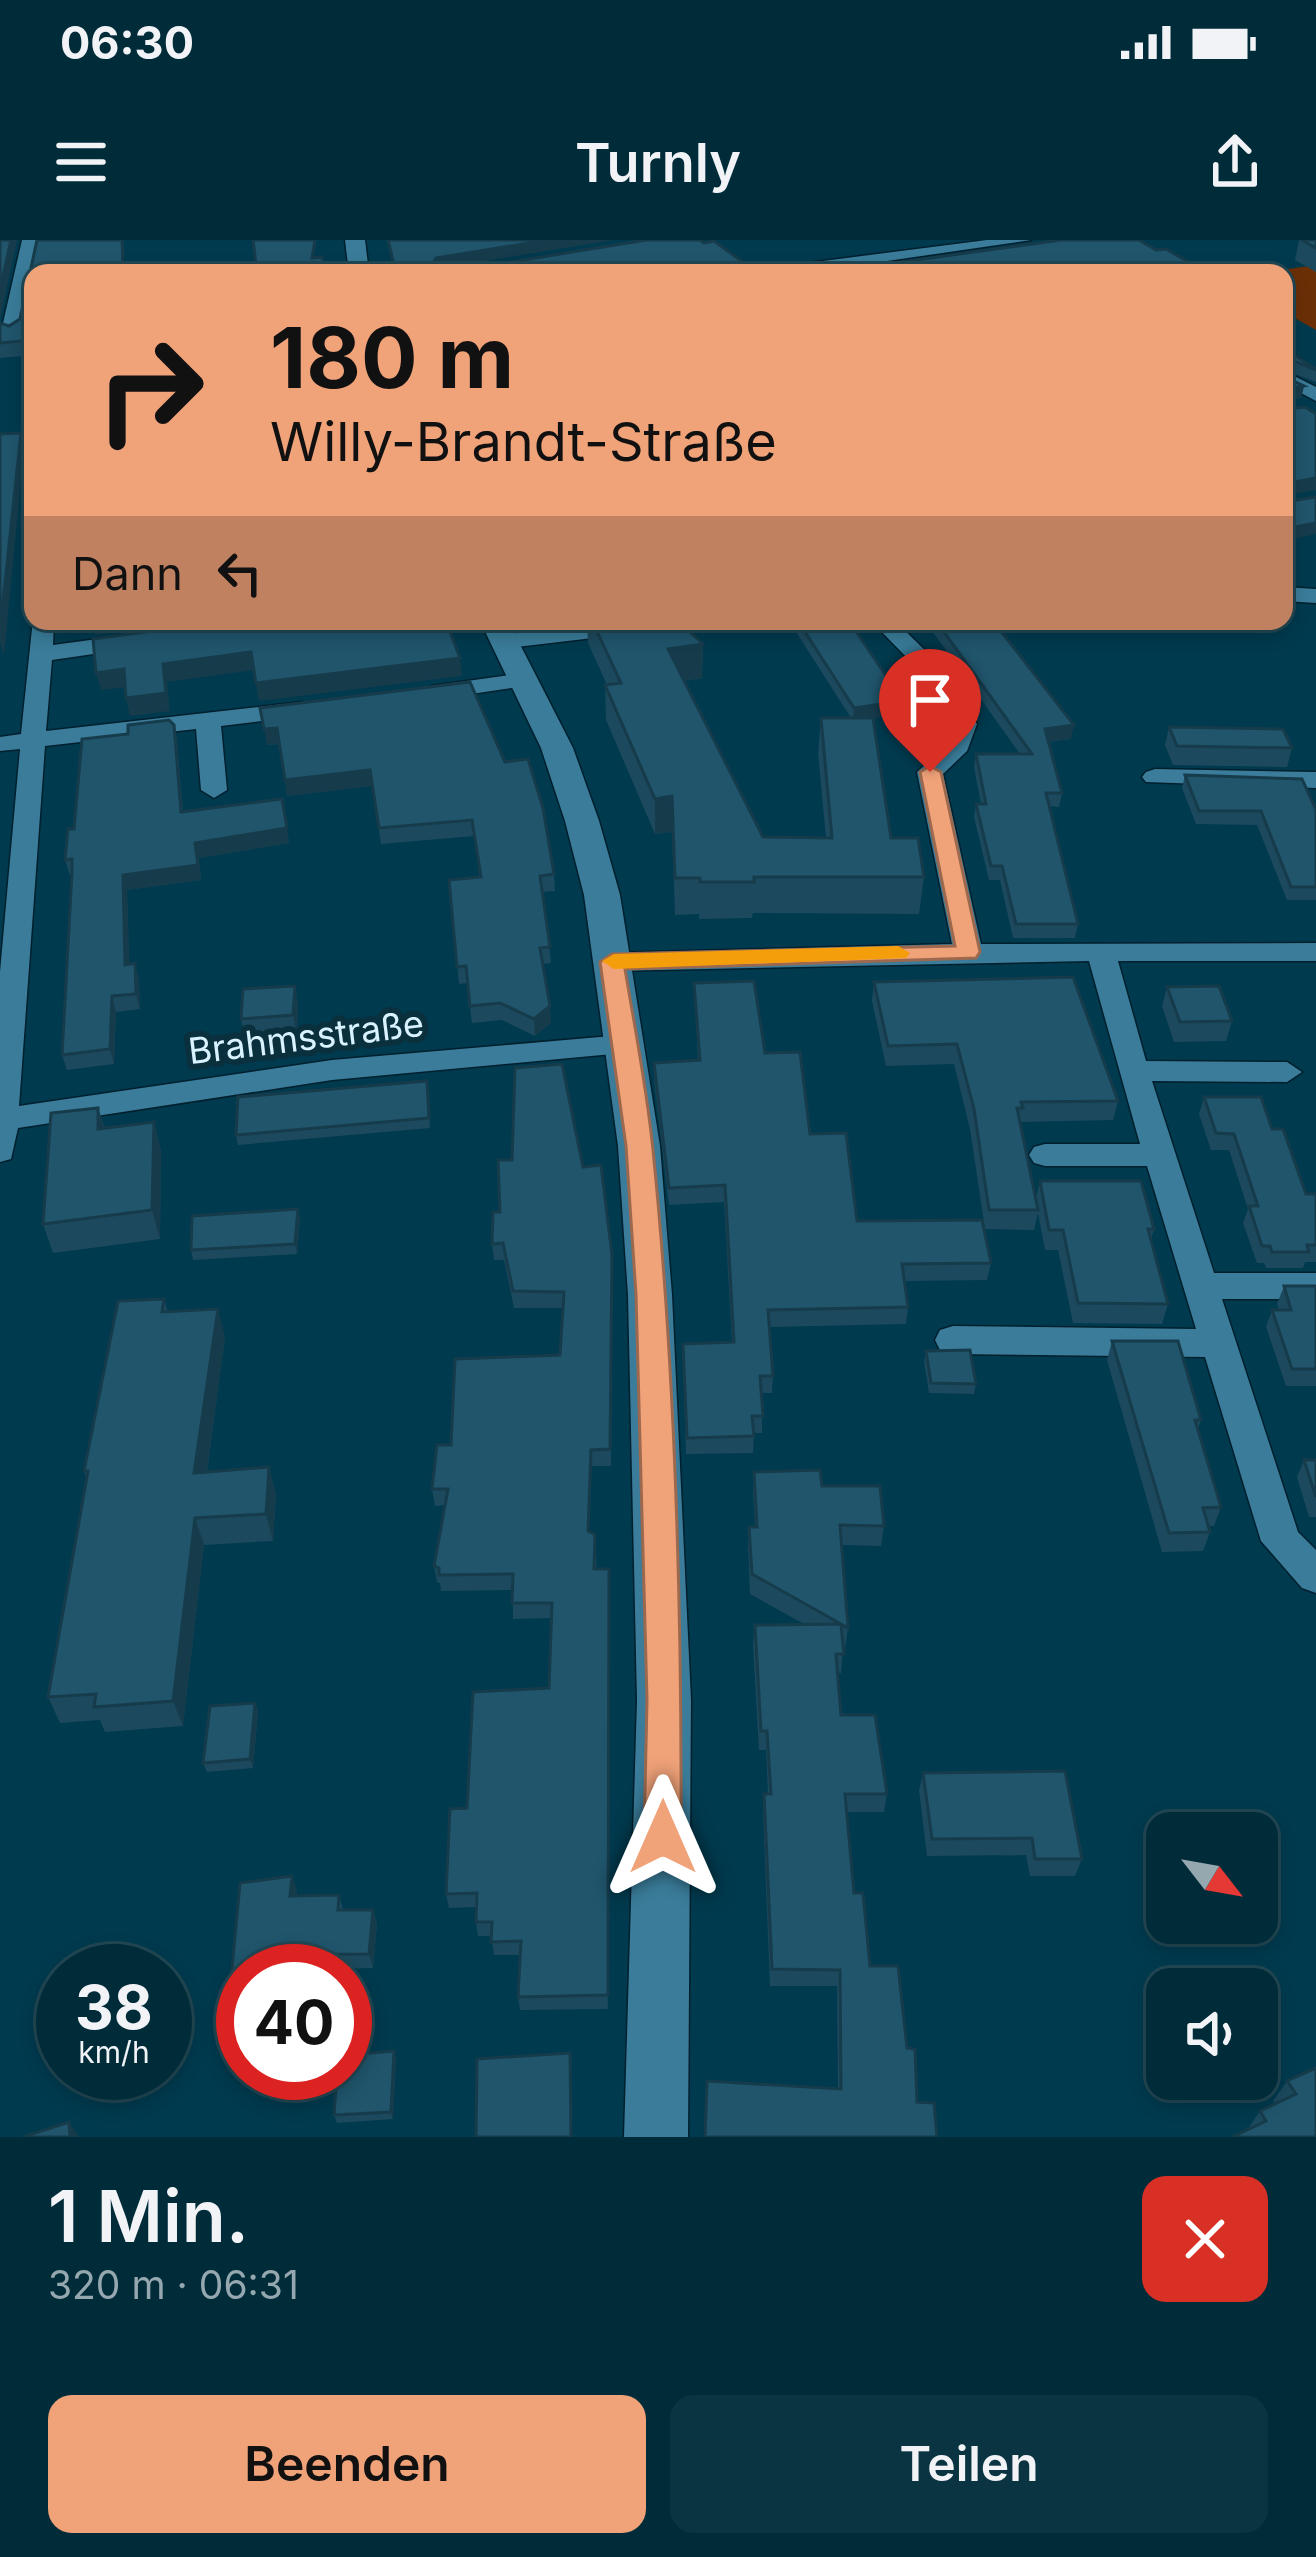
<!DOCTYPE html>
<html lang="de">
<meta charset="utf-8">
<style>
:root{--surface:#002c3a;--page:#0a3442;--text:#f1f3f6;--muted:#95a7af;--line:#224854;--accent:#f0a279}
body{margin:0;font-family:Inter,sans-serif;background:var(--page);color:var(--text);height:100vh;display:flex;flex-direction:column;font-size:45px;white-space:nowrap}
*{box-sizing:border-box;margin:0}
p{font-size:39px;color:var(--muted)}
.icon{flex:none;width:66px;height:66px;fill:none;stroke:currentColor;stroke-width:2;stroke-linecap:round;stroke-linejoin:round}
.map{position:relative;height:1897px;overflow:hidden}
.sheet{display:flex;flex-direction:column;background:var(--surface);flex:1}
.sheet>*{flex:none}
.hud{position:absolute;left:24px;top:24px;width:1269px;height:366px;border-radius:24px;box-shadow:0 6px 18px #0003,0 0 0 3px var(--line);background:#f0a279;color:#111;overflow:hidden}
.needle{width:78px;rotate:121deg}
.controls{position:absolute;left:1146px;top:1572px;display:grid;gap:24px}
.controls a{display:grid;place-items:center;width:132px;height:132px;border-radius:24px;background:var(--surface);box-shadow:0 6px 18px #0003,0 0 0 3px var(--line);font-size:60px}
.speed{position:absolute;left:36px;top:1704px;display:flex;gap:24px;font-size:60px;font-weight:700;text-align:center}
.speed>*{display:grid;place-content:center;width:156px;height:156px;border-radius:50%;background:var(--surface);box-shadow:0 6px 18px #0003,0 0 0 3px var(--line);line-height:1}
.speed small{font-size:30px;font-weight:400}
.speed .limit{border:18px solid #d22;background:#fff;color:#111}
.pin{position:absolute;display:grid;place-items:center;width:102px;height:102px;color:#fff;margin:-123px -51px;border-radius:50% 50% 50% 0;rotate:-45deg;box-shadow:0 0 12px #0007}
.pin .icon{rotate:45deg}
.me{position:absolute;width:132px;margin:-66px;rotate:0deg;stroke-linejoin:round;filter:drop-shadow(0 0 9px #0008)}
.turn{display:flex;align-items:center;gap:42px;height:252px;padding:0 48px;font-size:54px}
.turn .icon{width:156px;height:156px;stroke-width:2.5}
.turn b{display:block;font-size:84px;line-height:102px}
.then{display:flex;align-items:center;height:114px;padding:0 48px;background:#0003;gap:24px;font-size:45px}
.round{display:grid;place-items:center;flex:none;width:126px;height:126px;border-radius:24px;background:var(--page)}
.head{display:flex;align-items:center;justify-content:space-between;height:204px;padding:0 48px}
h1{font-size:72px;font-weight:600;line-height:90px}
.action{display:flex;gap:24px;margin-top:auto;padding:24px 48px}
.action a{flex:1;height:138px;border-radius:24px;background:var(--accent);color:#111;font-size:48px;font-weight:600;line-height:138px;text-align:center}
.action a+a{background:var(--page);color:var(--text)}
.status{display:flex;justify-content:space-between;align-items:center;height:84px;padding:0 60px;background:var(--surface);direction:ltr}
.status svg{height:33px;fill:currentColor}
header{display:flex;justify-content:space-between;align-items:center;height:156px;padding:0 48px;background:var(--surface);font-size:54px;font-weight:600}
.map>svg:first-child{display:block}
.green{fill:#6b2f06}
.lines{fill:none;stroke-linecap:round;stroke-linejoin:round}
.minor-casing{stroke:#00202e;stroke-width:3}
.tertiary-casing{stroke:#00202e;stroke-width:3}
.minor{fill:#3a7c99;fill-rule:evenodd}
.tertiary{fill:#3a7c99;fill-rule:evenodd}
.wall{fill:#1c495d}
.shaded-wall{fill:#163c4c}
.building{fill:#20556c;stroke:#163c4c;stroke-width:3}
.route{fill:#f0a279;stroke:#9c694f;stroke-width:3}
.slow{fill:#f59e0b}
.labels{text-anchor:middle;stroke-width:12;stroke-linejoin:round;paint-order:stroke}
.street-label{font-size:36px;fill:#d8f2ff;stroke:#0a2f3d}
</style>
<div class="status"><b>06:30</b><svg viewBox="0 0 49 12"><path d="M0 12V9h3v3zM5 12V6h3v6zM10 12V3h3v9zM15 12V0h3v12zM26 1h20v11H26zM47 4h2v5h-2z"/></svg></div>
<header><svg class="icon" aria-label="menu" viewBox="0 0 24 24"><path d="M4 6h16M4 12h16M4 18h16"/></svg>Turnly<svg class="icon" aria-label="share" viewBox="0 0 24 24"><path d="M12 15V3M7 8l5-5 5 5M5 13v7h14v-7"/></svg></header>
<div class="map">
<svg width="1316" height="1897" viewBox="0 0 1316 1897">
<rect width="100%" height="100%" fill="#003a4e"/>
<path class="green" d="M1316,25V90L1284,72V33H1260Z"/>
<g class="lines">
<g class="minor-casing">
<g id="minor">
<path d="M22,0H38L19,92L10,97L1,92Z"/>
<path d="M987,0H1031L805,33H760L768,28Z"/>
<path d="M1284,131L1316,147V161L1284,144Z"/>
<path d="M1284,347L1316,349V363L1284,361Z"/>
<path d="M33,379L54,381L53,405L135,394L146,401L135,408L52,420L46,491L302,462L314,469L302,476L221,486L227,550L214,558L201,550L196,489L45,506L19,866L332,820L623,795L638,805L634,812L332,840L18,888L11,919L0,922V732L20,509L0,511V497L21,494Z"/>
<path d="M620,381H689L678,388L507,408L496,401L507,394Z"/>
<path d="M871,381H895L934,419L977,484L967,511L943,534L981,704L1316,703V721H1118L1146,821L1287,822L1302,832L1287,842L1152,841L1214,1033H1316V1059H1222L1298,1292L1316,1310V1353L1302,1348L1261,1301L1205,1117L953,1114L940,1110L935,1100L940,1090L953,1086L1196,1089L1147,926H1045L1034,923L1029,915L1034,907L1045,904H1140L1089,721L612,731L598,722L612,713L952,704L917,532L944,508L953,484L917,428Z"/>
<path d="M524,433L532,435V445L431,460L419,453L431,446Z"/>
<path d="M1155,529L1316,532V548L1146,542L1142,537L1146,532Z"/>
</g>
</g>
<g class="tertiary-casing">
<g id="tertiary">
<path d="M345,0H365L369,33H349Z"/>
<path d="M480,381H508L573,508L599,581L620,655L660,906L672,1055L691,1460L688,1897H624L637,1460L628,1055L618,906L584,655L565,581L541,508Z"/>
</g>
</g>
<use href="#minor" class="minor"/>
<use href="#tertiary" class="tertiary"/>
</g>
<g class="wall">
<path d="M1299,0H1316V32L1295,20Z"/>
<path d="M33,33V115L0,118V83L9,86L20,79Z"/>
<path d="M1284,109L1316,129V142L1284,130L1285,137L1304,146L1301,158L1284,161Z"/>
<path d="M587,381H678L703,404L702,438L684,441L763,597L826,598L818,513L821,478H851L789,381H849L903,461L902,474L872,478L891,598L924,637L919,674L753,673L752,678L699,679V674L675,675L672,592L655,594L606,480L605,445H607L588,403Z"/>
<path d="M925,381H993L1071,499L1048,502L1062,553L1059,567L1049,566L1078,684L1075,698H1013L1000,640H989L974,577L976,564H981L974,527L976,514H1020Z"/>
<path d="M470,442L554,634L555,651L543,652L551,723L543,724L551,783L535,796L502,780L472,783L467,743L459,744L449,640L480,637L474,596L381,604L372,546L287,556L280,504L267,505Z"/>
<path d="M1169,487L1292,508L1287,527L1173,525L1165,505Z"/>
<path d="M177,500L183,572L282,559L289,603L199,618L201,640L127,650L129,724L139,739L140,769L116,772L114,824L67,830L62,815L72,635H70L65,620L74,589Z"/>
<path d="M1185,535L1316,570V660H1287L1257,585L1196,584L1182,548Z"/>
<path d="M874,742L1118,861L1113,880L1020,882L1036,958L1040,941L1154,989L1151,1000L1168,1064L1162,1084L1073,1083L1058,1010H1045L1038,973L1034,990L985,989L970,889L954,824L886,826L872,761Z"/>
<path d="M694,743L765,813L857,981L991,1023L987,1040L904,1041L908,1067L906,1084L769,1087L773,1136L772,1153H762V1193H754L753,1213L686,1214L683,1120L732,1102L724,962L669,965L654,840V823L698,820Z"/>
<path d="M295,746L298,765L297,795L245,799L241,779Z"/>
<path d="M1167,747L1232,781L1226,801L1174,802L1162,766Z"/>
<path d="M427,841L430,888L238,905L236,895Z"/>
<path d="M1204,857L1272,889L1306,954H1316V1022H1305L1303,1028H1266L1264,1023H1257L1243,983L1248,969L1229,910H1211L1199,874Z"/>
<path d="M98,868L105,888L154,882L161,911L160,999L53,1013L43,984Z"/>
<path d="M583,927L612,1015L611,1226H591L589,1291L595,1294L596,1310L608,1769L520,1770L518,1757L520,1715H494L491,1696H478L476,1682V1667L449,1668L446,1654L467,1568L549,1448L552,1378L513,1379V1350L441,1351L440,1343L437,1342L434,1326L445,1265L435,1266L432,1249L451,1205L560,1115L563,1068H514L504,1020H494L492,1004L500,972Z"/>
<path d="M298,969L300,979L297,1014L193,1020L191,1010Z"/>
<path d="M1284,1046H1316V1146H1286L1266,1087L1272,1070H1279L1277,1064Z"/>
<path d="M164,1059L168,1072L225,1097L207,1232L269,1227L276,1254L273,1301L204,1305L183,1486L105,1492L100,1480L60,1483L48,1457L87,1239L84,1231Z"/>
<path d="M1112,1101L1201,1180L1198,1189L1221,1267L1214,1286H1208L1210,1292L1203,1311L1162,1312L1107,1120Z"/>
<path d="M926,1111L976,1144L974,1154L929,1153L924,1121Z"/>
<path d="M1304,1220H1316V1277H1309L1297,1237Z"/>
<path d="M754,1232L822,1246L884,1286L881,1306L842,1305L848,1388L845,1408L843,1407L841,1433H838L841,1475L887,1554L884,1572H847L854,1653L870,1726L907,1808L917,1862L937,1897L838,1849L837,1746H770L763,1573L764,1554H768L766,1510H759L753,1404L755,1385L804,1384L750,1354L748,1307L749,1287H755L753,1252Z"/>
<path d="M255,1463L258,1472L253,1528L207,1532L203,1523Z"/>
<path d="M923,1533L1082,1619L1075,1636H1030L1026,1615L927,1616L919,1550Z"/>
<path d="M292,1636L296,1655H339L343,1670H373L377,1684L373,1728L243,1731V1817L231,1818L225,1805L240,1643Z"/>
<path d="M394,1811L396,1819L393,1879L337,1883L334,1875Z"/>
<path d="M1316,1828V1897L1247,1890L1260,1871L1275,1864L1273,1861L1287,1841Z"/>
</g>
<g class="shaded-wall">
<path d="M11,0H17L0,80V50Z"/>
<path d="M548,0H613L437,29L433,23L436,18Z"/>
<path d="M1304,146L1301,158L1284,161V150Z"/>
<path d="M21,193L24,208L4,416L0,403V389Z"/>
<path d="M1316,238V250L1284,256V244Z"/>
<path d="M1316,283V294L1284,301V289Z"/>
<path d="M92,381H192L95,395Z"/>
<path d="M703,404L702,438L667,443L668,409Z"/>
<path d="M251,412L254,430L167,442L170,471L130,476L126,458L163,424Z"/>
<path d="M460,418L462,436L259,461L256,443Z"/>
<path d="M124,429L128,447L101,450L96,433Z"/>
<path d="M903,461L902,474L853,481L854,468Z"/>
<path d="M174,485L177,500L184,587L181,572Z"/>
<path d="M1074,485L1071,499L1043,502L1045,489Z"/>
<path d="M277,488L280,504L267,505L264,489Z"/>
<path d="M370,530L372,546L287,556L285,540Z"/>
<path d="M672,556V592L655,594V559Z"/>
<path d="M287,588L289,603L199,618L201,640L127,650L130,740L125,725L123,635L195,603Z"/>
<path d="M135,723L139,739L140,769L136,754Z"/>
<path d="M295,746L298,765L297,795L293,775Z"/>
<path d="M112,756L116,772L114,824L110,809Z"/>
<path d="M550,766L551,783L535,796L534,779Z"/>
<path d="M98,868L107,897L98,889Z"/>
<path d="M154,882L161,911L160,999L152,970Z"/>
<path d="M298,969L300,979L297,1014L295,1004Z"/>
<path d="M218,1069L225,1097L203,1260L194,1233Z"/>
<path d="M269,1227L276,1254L273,1301L266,1274Z"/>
<path d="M195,1278L204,1305L183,1486L173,1461Z"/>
<path d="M255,1463L258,1472L253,1528L250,1519Z"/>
<path d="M292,1636L297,1651L295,1670L290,1656Z"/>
<path d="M373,1670L377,1684L373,1728L369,1714Z"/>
<path d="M394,1811L396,1819L393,1879L391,1872Z"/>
<path d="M69,1882L79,1897H70Z"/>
</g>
<g class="building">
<path d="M0,0H11L0,50Z"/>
<path d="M37,0H122L123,27L129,26L128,33H33V100L0,103V83L9,86L20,79Z"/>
<path d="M253,0H315L312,18L322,17L325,33H257Z"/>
<path d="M388,0H548L436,18L433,23L437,27H480L646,0H700L704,3L714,1L758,33H396Z"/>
<path d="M1061,0H1139L1156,10L1166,9L1208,33H873L865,27Z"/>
<path d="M1302,0H1316V8Z"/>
<path d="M1284,109L1316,129V130L1284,117Z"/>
<path d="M1284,127L1285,137L1304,146L1284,150Z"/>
<path d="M1305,167L1316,174V238L1284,244V169Z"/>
<path d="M21,193L0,389V194Z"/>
<path d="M1284,256V262L1316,257V283L1284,289Z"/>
<path d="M226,381H446L460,418L256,443L251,412L163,424L166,453L126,458L124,429L96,433L93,399Z"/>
<path d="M592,381H678L703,404L668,409L763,597L832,598L821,478H873L891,598H918L924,637H754V642H700V638H675L672,556L655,559L605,445L621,443Z"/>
<path d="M798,381H849L903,461L854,468Z"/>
<path d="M936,381H993L1074,485L1045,489L1062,553H1046L1078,684H1016L1002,626H991L976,564H986L976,514H1032Z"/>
<path d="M470,442L505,522L528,519L543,568L554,634L540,636L550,707L540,708L550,766L534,779L500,763L470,766L466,726L457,727L449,640L481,637L472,580L379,588L370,530L285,540L277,488L264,489L260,468Z"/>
<path d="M169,480L174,485L181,572L282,559L287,588L195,603L198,625L123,635L125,725L135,723L136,754L112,756L110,809L62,815L72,632V619L65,620L68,589H74L82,499L128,494V485Z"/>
<path d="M1169,487L1283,489L1292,508L1177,506Z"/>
<path d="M1185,535L1302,539L1316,570V647H1291L1261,571H1199Z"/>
<path d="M1073,737L1118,861L1021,862L1023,868H1017L1038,970H989L974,869L957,804L888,806L874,742Z"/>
<path d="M754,741L765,813L800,812L810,894L846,893L857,981L982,980L991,1023L902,1024L908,1067L768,1070L773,1136H760L763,1176H752L754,1196L687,1198L683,1104L734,1102L725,945L669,948L654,823L700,820L694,743Z"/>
<path d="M295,746L293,775L241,779L243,749Z"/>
<path d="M1219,746L1232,781L1180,782L1167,747Z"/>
<path d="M562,824L583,927L601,925L612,1015L610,1209L591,1210L588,1291L595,1294L594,1329H609L608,1755L518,1757L521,1701L491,1702L492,1682H476L477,1653L446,1654L450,1569L467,1568L473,1452L549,1448L552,1363H512L513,1334L439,1335V1328L434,1326L448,1249H432L437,1205H451L455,1119L560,1115L564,1052L513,1051L503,1003L492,1004L493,972H500L498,920H512L515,828Z"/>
<path d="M427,841L429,878L236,895L238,857Z"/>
<path d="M1204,857H1261L1272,889H1283L1306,954H1316V1005H1307L1309,1012H1272L1270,1006H1262L1249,966H1258L1234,894L1216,893Z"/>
<path d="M98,868V889L154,882L152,970L43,984L51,873Z"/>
<path d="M1040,941H1141L1154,989H1148L1168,1064L1078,1063L1063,990H1049Z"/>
<path d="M298,969L295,1004L191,1010L192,976Z"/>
<path d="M1284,1046H1316V1129H1292L1272,1070H1291Z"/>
<path d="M164,1059L162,1072L218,1069L194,1233L269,1227L266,1274L195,1278L173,1461L94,1467L96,1454L48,1457L88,1231H84L118,1061Z"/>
<path d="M1112,1101H1178L1201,1180H1195L1221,1267L1203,1268L1210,1292L1169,1293Z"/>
<path d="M970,1110L976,1144L931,1143L926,1111Z"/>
<path d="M1304,1220H1316V1257Z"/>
<path d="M820,1230L822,1246H880L884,1286L840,1285L848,1388L841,1385L844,1414H836L841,1475H875L887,1554H845L854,1653H863L870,1726H898L907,1808L915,1809L917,1862L934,1863L937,1897H705L707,1841L841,1849L840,1730L772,1729L764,1554H771L767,1491H761L755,1385L841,1384L752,1334L749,1287H757L754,1232Z"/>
<path d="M255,1463L250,1519L203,1523L210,1466Z"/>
<path d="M1065,1531L1082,1619H1035L1032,1598L932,1599L923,1533Z"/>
<path d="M292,1636L290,1656L339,1655L338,1670H373L369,1714L286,1715L285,1731H243V1804L225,1805L240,1643Z"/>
<path d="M394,1811L391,1872L334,1875L337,1833H345V1815Z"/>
<path d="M570,1813L571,1897H476L477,1819Z"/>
<path d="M1316,1828V1897H1232L1266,1881L1260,1871L1296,1854L1287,1841Z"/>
<path d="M69,1882L70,1897H23Z"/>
</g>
<path class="route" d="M930,526L941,532L980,712L976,718L625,729C635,789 647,849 653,910C676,1137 682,1369 681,1597L676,1610L663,1615L650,1610L644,1597L647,1460L636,1055L626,906L600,722L612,714L955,706L920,532Z"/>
<path class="slow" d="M898,706L910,713L906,718L614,729L602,721L614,714Z"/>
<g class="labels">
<g class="street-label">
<text transform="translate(306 797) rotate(-7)" y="13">Brahmsstraße</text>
</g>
</g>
</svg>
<div class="controls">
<a><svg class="needle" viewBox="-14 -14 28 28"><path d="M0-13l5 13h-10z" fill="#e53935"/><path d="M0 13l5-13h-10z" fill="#95a7af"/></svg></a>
<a><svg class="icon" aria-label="sound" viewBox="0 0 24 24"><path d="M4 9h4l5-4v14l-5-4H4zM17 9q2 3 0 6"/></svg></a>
</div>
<div class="speed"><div>38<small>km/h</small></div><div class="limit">40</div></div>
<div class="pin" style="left:930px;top:532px;background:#d93025"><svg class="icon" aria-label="arrive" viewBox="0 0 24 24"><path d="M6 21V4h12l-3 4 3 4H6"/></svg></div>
<svg class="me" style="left:663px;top:1597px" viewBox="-20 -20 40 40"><path d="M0-17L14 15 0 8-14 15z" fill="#f0a279" stroke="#fff" stroke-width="4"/></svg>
<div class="hud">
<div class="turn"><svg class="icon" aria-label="right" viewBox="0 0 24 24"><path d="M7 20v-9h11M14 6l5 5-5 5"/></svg><div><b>180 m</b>Willy-Brandt-Straße</div></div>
<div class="then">Dann<svg class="icon" aria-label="left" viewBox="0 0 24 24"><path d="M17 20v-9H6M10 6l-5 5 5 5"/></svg></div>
</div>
</div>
<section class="sheet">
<div class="head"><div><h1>1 Min.</h1><p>320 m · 06:31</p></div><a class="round" style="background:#d93025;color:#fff"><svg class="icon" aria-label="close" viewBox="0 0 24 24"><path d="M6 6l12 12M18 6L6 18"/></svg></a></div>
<div class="action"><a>Beenden</a><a>Teilen</a></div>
</section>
